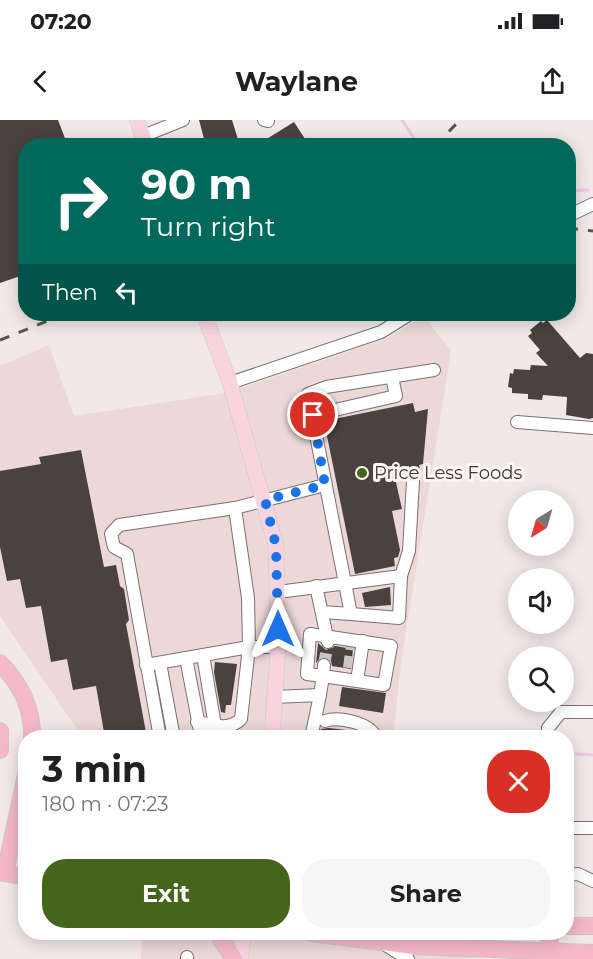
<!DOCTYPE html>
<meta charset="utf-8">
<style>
:root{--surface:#fff;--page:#f6f6f6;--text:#202124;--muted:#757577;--accent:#45651b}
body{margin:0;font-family:Montserrat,sans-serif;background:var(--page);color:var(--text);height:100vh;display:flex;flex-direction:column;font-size:22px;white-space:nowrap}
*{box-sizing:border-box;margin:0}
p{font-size:20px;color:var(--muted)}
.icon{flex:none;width:33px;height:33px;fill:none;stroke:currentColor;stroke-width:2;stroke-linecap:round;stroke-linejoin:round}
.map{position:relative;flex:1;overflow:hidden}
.side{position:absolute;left:18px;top:610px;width:556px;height:210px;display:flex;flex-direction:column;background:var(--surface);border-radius:24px;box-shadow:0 3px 15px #0003}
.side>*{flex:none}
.guide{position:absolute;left:18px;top:18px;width:558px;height:183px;border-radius:24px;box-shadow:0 3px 15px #0003;background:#00695c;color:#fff;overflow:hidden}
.needle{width:39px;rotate:217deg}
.buttons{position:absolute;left:508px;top:370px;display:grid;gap:12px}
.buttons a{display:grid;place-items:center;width:66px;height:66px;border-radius:50%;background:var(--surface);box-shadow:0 3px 15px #0003;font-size:30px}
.pin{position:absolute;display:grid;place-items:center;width:51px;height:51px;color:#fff;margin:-26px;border:3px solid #fff;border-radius:50%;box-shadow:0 2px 6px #0007}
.me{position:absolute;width:66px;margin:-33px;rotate:0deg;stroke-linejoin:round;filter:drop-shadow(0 0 4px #0008)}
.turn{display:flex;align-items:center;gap:21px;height:126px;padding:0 24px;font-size:27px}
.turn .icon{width:78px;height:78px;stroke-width:2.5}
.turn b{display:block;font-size:42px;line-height:51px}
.then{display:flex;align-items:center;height:57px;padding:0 24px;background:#0003;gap:12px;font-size:22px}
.round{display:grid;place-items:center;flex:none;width:63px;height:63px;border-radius:24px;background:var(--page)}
.head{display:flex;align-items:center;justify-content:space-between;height:102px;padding:0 24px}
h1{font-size:36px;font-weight:700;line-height:45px}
.action{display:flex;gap:12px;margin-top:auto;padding:12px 24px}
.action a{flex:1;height:69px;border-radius:24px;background:var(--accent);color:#fff;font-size:24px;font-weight:700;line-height:69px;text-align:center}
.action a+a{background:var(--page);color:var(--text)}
.status{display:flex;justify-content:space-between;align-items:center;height:42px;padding:0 30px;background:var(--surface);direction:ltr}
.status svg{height:16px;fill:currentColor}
header{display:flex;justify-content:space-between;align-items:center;height:78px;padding:0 24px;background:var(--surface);font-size:27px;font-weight:700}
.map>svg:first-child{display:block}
.built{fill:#ebd8d7}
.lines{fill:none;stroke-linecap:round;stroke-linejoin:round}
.stream{stroke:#edc7e1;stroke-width:3}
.building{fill:#49423f}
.minor-tunnel{stroke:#cec5c5;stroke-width:12;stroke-dasharray:12 6;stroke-linecap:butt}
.minor-casing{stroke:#7a7171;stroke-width:14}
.major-casing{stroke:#c8c7c7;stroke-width:16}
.highway-casing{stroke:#c8c7c7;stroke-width:18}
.minor{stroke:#fff;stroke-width:12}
.major{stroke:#f8d4df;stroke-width:15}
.highway{stroke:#f4b8ca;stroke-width:16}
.rail{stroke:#595454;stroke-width:3;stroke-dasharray:10 10;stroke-linecap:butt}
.route{stroke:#1a73e8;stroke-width:10;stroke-dasharray:0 18}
.poi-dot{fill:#45651b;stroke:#fef6f6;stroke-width:2}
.labels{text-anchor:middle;stroke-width:6;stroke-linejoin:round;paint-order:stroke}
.poi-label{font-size:18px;fill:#3c3838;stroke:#fef6f6;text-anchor:start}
</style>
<div class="status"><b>07:20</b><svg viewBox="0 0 49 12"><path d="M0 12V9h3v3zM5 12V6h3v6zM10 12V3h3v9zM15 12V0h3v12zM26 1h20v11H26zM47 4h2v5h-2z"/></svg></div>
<header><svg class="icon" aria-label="back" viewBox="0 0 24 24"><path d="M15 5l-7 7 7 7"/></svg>Waylane<svg class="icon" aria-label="share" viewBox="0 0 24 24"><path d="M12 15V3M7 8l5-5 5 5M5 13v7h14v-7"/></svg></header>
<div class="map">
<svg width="593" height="839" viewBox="0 0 593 839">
<rect width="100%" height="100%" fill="#f3e8e8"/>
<g class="built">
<path d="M424,196L451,231L402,536L393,618H83L0,496V246L49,225L74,296L226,273L386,219Z"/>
<path d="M142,813H240L485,839H141Z"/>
</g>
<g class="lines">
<g class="stream">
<path d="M402,0L419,26"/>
<path d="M568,71L588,70"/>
<path d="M576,634L593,635"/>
</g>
</g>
<g class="building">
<path d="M0,0H58L68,26H26V154L0,163Z"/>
<path d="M199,0H232L240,26H206Z"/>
<path d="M294,2L307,22L301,26H268L265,20Z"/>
<path d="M547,200L580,238L586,233L593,234V298L589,299L566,295L567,277L543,275L542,280L528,279V274L512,273V268L508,267L510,253L513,254L514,249L530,250L531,245L548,246L536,233L540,230L528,216L532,213L530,210L541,201L543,203Z"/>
<path d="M413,283L415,292L428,289L423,344L419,345L420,349L410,351L409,346L393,349L402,389L392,391L400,430L398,437L394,438L395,446L355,454L324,301Z"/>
<path d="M81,330L104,447L116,445L120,466L124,469L129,500L126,504L147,618H105L96,566L73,570L67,539L51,542L41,486L26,488L20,459L7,461L0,427V351L41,344L39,337Z"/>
<path d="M390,467L391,485L365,487L362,473Z"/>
<path d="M318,523L326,530L335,526L353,529L351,549L332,546L331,541L325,537L320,538L316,543Z"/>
<path d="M215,542L237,544L231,585H226L225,593L221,592L214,552Z"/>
<path d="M342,567L386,573L383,593L339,586Z"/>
<path d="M329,608L354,611L366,618H319L321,609Z"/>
</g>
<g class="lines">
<g class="minor-tunnel">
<path d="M324,545L328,522"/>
<path d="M349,548L352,525"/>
</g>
<g class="minor-casing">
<g id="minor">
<path d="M264,0L268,1"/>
<path d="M143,16L183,0"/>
<path d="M568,96L593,84"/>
<path d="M230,263L381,212L410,194"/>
<path d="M313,295L396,276L392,257"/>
<path d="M517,302L593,308"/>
<path d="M316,466L328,522"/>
<path d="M278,472L401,456"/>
<path d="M323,492L351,494L308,274L326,267L434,250"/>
<path d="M351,494L399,498L401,456L409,431L413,361"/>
<path d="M203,535L215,606"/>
<path d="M186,538L201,616"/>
<path d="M160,543L174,618"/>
<path d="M146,545L249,527H278"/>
<path d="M357,561L363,521"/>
<path d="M320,575L323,556L384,565L391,526L310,514L307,554L323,556L324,545"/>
<path d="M274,577L320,575L311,618"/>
<path d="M325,601C339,596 371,603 376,618"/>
<path d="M197,602C213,605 229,611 241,599L249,527L248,478L235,388"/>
<path d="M160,618L127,434L114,427L111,414L119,405L235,388L325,365"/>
<path d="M179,618L206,616L219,618"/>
<path d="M548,618V608L561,592H593"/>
<path d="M567,708H593"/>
<path d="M567,755L578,754L593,761"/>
<path d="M384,824L408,839"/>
<path d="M187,839V837"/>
</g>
</g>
<g class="major-casing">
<g id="major">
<path d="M137,0L146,26"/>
<path d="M204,194L230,263L276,426L278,527L272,618"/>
<path d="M240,839L244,813"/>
</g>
</g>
<g class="highway-casing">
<g id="highway">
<path d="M0,543C20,563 33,589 32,618"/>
<path d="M0,611V630"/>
<path d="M0,752L26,757"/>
<path d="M5,753L26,655"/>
<path d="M567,806H593"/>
<path d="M217,813L234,839"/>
<path d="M311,813L414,826L593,833"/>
<path d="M549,832L550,813"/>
</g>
</g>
<use href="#minor" class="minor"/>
<use href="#major" class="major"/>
<use href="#highway" class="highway"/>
<g class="rail">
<path d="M435,26L460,0"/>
<path d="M568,108L593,111"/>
<path d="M0,220L65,194"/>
</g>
</g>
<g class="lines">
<path class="route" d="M278,509L276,426L265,380L325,365L313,295"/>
</g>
<circle class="poi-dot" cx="362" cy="353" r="6"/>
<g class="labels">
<g class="poi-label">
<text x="374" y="359">Price Less Foods</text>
</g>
</g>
</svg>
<div class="buttons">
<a><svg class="needle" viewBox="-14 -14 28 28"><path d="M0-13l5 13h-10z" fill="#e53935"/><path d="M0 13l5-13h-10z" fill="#757577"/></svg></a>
<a><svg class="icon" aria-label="sound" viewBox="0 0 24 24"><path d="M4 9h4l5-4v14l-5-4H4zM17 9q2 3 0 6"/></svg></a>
<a><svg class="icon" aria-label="search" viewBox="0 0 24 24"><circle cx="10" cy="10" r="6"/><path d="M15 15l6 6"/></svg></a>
</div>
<div class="pin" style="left:313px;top:295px;background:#d93025"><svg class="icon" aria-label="arrive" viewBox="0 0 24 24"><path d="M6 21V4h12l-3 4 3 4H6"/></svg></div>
<svg class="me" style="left:278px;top:509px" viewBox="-20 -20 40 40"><path d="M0-17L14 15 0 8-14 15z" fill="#1a73e8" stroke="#fff" stroke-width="4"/></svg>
<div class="guide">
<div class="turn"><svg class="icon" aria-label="right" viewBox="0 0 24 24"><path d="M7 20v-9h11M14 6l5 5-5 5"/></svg><div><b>90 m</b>Turn right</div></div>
<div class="then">Then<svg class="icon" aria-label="left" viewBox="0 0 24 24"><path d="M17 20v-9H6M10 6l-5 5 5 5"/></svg></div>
</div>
<section class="side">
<div class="head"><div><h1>3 min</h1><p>180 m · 07:23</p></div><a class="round" style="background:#d93025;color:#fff"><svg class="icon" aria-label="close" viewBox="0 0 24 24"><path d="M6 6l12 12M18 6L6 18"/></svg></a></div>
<div class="action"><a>Exit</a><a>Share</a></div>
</section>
</div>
